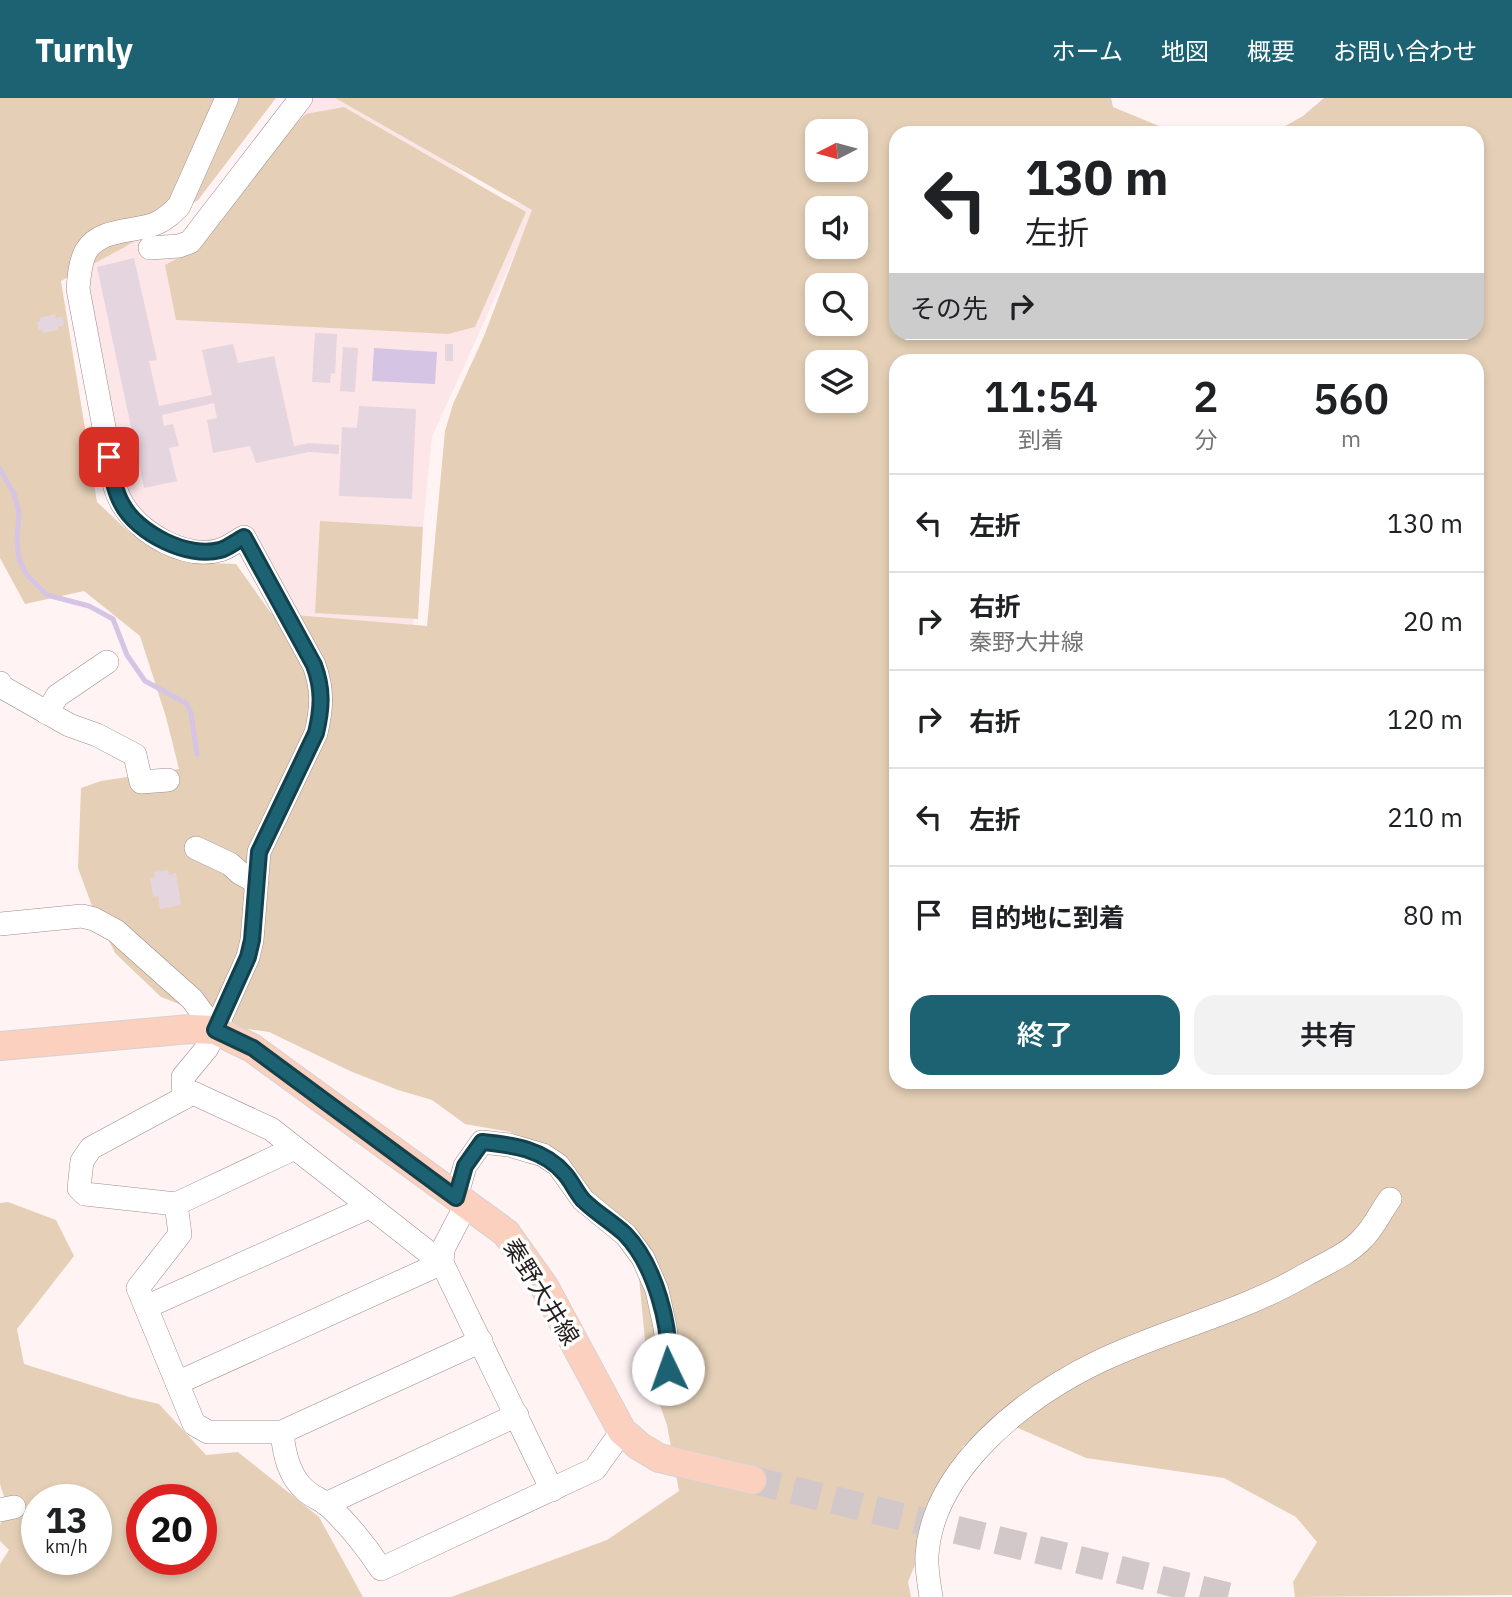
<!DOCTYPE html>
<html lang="ja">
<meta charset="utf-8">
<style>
:root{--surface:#fff;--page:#f2f2f2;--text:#202124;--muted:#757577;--line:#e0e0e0;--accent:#1c6273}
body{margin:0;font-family:"IBM Plex Sans","Noto Sans JP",sans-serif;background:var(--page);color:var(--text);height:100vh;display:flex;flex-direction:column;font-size:26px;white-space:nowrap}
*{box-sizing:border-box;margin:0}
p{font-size:23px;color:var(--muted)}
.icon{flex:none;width:38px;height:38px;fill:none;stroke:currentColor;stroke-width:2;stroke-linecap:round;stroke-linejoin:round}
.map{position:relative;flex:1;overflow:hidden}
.drawer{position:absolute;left:889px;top:256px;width:595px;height:735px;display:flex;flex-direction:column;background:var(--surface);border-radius:21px;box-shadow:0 4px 10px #0003}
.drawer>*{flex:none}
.hud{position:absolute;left:889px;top:28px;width:595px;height:214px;border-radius:21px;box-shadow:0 4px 10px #0003;background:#fff;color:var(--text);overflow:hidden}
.needle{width:46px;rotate:264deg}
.tools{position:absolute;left:805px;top:21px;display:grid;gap:14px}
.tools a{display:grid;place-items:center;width:63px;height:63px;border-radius:14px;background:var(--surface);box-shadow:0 4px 10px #0003;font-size:35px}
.speed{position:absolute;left:21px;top:1386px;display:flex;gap:14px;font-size:35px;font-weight:700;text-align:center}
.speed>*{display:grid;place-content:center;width:91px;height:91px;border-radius:50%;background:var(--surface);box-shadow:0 4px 10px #0003;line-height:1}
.speed small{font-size:18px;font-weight:400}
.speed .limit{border:10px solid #d22;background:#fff;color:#111}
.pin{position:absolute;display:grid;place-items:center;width:60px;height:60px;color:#fff;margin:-30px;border-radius:14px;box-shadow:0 4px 10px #0006}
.me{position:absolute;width:77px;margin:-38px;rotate:357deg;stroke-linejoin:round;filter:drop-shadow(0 0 5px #0008)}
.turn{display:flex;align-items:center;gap:24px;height:147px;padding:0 21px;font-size:32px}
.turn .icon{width:91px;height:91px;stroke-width:2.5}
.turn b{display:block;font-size:49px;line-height:60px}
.then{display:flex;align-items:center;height:66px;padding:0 21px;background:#0003;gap:14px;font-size:26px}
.eta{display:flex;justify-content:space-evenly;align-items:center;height:119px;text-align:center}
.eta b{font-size:42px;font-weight:600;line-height:49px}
.action{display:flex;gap:14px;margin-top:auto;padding:14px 21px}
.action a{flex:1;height:80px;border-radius:21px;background:var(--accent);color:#fff;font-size:28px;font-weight:600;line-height:80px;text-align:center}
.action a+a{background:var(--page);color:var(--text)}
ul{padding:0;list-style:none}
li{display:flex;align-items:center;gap:21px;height:98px;padding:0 21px;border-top:2px solid var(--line)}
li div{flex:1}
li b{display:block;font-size:26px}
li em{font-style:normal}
header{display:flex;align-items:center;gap:42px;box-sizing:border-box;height:98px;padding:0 35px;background:var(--accent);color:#fff}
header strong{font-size:33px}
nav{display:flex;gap:38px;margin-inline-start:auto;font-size:24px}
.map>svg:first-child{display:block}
.built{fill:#fde6e8}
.green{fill:#e5d0b7;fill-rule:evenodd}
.water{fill:#d5c4e3}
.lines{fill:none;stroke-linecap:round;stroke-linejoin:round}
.stream{stroke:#d5c4e3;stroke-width:5}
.building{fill:#e5d5de}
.major-tunnel{stroke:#d3c8c9;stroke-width:28;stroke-dasharray:28 14;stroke-linecap:butt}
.minor-casing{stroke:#9d8c8d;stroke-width:24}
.major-casing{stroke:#d3d2d2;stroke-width:30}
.minor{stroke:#fff;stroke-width:23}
.major{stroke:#fcd0be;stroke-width:28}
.route-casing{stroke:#12404b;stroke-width:18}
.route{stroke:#1c6273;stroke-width:12}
.labels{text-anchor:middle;stroke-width:7;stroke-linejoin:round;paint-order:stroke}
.street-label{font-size:24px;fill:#241d1e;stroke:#fff}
</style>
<header>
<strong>Turnly</strong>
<nav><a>ホーム</a><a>地図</a><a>概要</a><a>お問い合わせ</a></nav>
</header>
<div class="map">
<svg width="1512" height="1499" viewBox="0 0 1512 1499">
<rect width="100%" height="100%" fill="#fff3f4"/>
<path class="built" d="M309,0H368L494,100L536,109L432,339L413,528L295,518L246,426L219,447H189L139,417L122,390L83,182L94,152L140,141L143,156L184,151Z"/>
<g class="green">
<path d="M0,0H276L198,102L125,149L61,183L97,404L129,434L163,456L206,465L236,466L271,515L427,528L445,333L453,306L484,238L532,112L335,0H1111L1113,9L1176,35H896V234H1477V35H1273L1303,18L1324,0H1512V1497L1295,1499L1293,1484L1317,1444L1296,1419L1224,1380L1086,1360L1018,1330L963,1348L908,1484L911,1499H451L607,1442L679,1393L667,1327L648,1274L638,1169L562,1058L510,1034L465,1026L432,1002L398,992L350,973L269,934L241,930L161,899L115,855L92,808L78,770L81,690L101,683L179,671L166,619L140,538L84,493L25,506L0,460ZM817,33H856V72H817ZM817,110H856V149H817ZM817,187H856V226H817ZM896,262H1477V984H896ZM817,264H856V303H817Z"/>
<path d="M344,9L526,114L475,229L448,236L176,222L165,167L201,148L290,31L306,16Z"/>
<path d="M320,423L423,429L418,521L315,515Z"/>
<path d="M8,1104L56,1122L74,1158L17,1231L24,1266L129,1299L159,1306L206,1357L238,1354L319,1419L363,1499H0V1466L9,1452L0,1443V1427L7,1408L0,1386V1105ZM37,1402H96V1461H37ZM142,1402H201V1461H142Z"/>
</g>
<path class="water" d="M374,250L437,254L435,286L372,283Z"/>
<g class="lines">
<path class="stream" d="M0,371L14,396L19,414L17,442L19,461L26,476L47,497L89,508L113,521L127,557L145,583L186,605L191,615L197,656"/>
</g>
<g class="building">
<path d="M134,160L157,262L149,263L159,308L212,297L202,252L233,246L238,265L274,258L294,348L309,345L339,347V356L309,354L256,365L250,348L213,355L207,322L217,320L214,305L162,317L164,328L173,326L179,348L169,350L177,383L144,390L97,169Z"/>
<path d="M55,216L56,220L63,219L64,227L58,229V232L43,235L42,232H39L37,224L40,223V220Z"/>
<path d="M315,235L337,236L335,276L331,275L330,285L312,284Z"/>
<rect x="445" y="246" width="8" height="17"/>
<path d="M343,249L358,250L355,294L340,293Z"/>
<path d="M359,308L416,311L412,401L339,398L342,329L357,330Z"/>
<path d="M168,772L169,777L176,775L181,807L160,811L158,798L153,799L150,780H155L154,774Z"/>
</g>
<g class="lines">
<path class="major-tunnel" d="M752,1382L1231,1499"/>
<g class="minor-casing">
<g id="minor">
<path d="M150,150L179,148L190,144L301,0"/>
<path d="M0,585L2,589L69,627L97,637L135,657L141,684L168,682"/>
<path d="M47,615L57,598L107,564"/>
<path d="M196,750L230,766L240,775L256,784"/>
<path d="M0,826L82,818L94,821L116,833L137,852L192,901L215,932"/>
<path d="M184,1000L183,979L207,950L248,859L252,842L259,754L316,635C322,610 323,591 314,567L244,439C237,443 228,450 220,452C186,462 141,436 123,407C111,388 110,361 106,340C97,290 87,241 78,191C79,179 80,164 86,153C101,129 134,135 157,125C166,121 172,115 179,108L227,0"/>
<path d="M456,1100L465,1068L482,1044L509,1047L543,1057L558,1067L583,1102L626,1137L643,1160L657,1192L665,1229L670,1276"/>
<path d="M176,1106L180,1136L138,1190L194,1326L208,1334H282L481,1243"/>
<path d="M466,1107L443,1151L442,1165L552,1392"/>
<path d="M146,1209L369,1109"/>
<path d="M177,1285L442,1165L271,1031L193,995L91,1050L82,1063L79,1090L85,1096L176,1106L295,1050"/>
<path d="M282,1334C284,1356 289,1379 306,1393C313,1399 322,1402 329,1408C349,1427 366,1448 381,1471L595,1371L622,1333"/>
<path d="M326,1406L517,1317"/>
<path d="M0,1412L14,1409"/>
<path d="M931,1499C929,1485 926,1470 927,1457C933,1369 1027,1298 1100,1263C1167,1231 1240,1215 1305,1177C1324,1166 1348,1157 1363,1140C1374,1129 1381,1113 1390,1101"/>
</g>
</g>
<g class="major-casing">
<path id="major" d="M0,948L190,931L215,932L252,950L506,1135L545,1190L622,1333L639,1348L659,1360L752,1382"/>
</g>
<use href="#minor" class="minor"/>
<use href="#major" class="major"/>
</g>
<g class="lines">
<g class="route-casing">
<path id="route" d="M109,359C111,374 114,392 122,406C137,435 188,461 220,452C228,450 236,443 244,439L314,567C323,591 322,610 316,635L259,754L252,842L248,859L215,932L253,950L456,1100L465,1068L482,1044C513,1047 544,1051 565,1076C572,1084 576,1094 583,1102C596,1115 612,1124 625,1136C655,1167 672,1229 668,1271"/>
</g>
<use href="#route" class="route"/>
</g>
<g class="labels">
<g class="street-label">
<text transform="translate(541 1194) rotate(58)" y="8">秦野大井線</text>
</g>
</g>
</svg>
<div class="tools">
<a><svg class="needle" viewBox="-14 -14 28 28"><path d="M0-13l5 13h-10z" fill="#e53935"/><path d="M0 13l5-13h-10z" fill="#757577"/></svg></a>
<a><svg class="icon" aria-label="sound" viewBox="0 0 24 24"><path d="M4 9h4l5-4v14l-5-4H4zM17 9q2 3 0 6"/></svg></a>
<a><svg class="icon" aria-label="search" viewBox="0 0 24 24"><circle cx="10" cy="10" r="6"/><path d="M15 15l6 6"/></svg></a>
<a><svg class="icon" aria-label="layers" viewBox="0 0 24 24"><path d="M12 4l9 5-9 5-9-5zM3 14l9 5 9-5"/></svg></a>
</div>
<div class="speed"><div>13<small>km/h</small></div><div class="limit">20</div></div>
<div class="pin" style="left:109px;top:359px;background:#d93025"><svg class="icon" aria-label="arrive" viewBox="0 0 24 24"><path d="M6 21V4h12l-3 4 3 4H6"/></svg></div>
<svg class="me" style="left:668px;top:1271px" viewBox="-20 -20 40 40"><circle r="19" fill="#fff"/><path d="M0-13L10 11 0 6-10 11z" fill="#1c6273"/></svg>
<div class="hud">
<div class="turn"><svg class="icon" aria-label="left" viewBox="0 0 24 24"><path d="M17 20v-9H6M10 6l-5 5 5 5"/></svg><div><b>130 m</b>左折</div></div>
<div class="then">その先<svg class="icon" aria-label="right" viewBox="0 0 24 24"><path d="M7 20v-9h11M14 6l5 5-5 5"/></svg></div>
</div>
<section class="drawer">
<div class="eta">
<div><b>11:54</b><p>到着</p></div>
<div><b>2</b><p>分</p></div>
<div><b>560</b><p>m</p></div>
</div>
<ul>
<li><svg class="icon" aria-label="left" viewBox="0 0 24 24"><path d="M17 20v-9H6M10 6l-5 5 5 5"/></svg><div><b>左折</b></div><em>130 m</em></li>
<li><svg class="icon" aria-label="right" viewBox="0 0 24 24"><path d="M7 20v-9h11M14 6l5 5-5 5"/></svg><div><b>右折</b><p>秦野大井線</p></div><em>20 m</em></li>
<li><svg class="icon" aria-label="right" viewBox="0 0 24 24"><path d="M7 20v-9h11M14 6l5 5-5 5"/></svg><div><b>右折</b></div><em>120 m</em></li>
<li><svg class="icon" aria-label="left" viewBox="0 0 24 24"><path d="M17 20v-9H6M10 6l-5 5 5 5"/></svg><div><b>左折</b></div><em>210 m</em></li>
<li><svg class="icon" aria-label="arrive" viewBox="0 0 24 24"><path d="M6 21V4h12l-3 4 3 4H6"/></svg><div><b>目的地に到着</b></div><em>80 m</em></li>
</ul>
<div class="action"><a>終了</a><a>共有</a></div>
</section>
</div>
